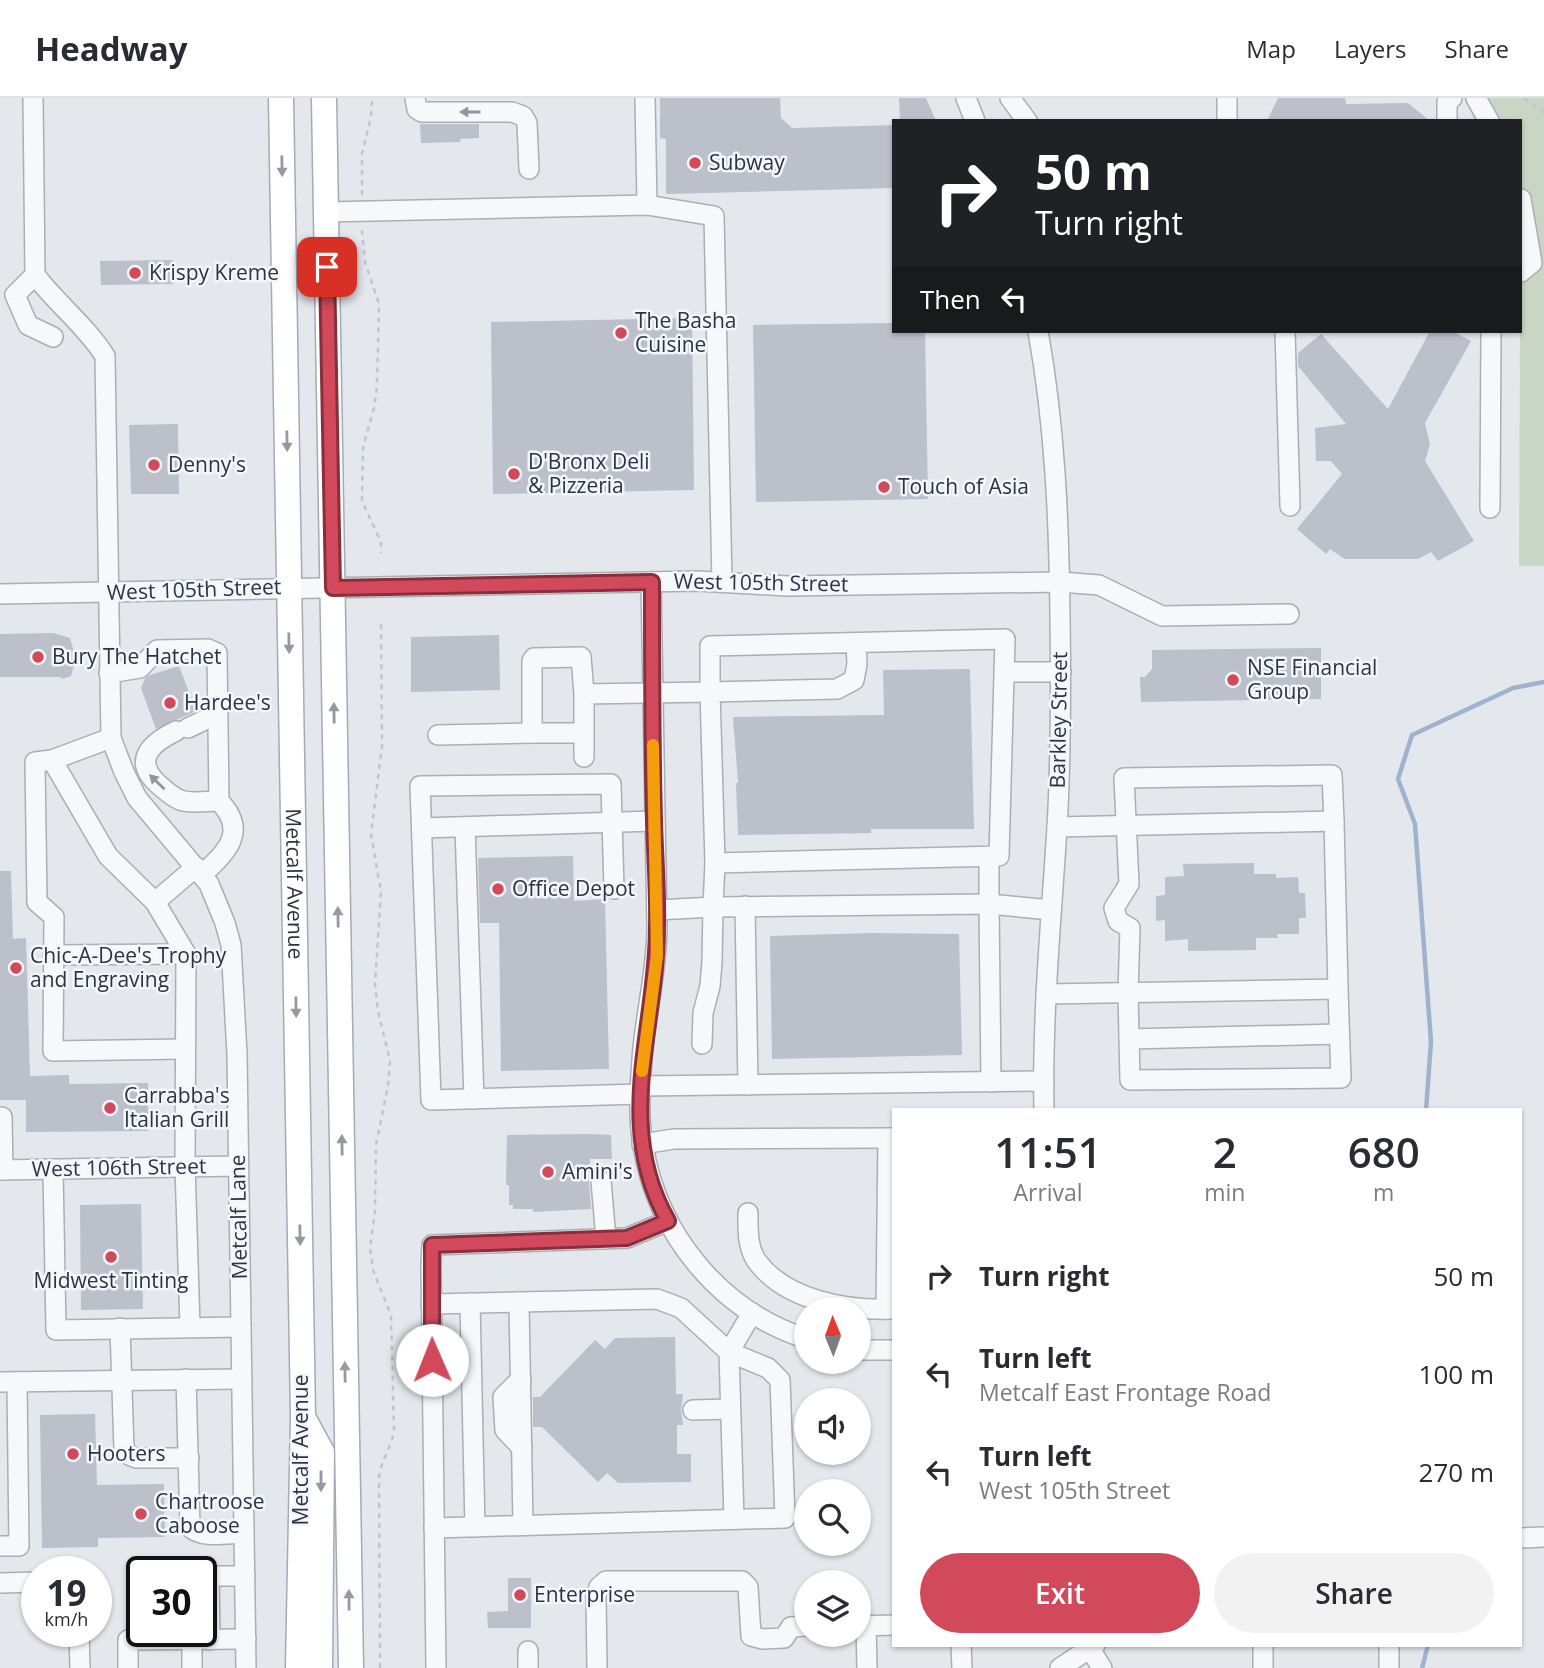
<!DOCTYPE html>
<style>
:root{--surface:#fff;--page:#f2f2f3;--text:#2b2b33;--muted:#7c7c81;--line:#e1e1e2;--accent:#d1495b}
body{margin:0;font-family:"Open Sans",sans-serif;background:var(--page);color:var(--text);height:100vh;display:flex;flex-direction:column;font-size:26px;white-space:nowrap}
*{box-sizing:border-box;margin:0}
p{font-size:23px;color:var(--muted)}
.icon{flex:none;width:38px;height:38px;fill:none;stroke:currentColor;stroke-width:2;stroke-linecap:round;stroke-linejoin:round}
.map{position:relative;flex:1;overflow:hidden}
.side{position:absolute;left:892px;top:1010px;width:630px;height:539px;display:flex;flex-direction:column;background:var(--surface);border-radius:0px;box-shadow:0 2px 5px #0004}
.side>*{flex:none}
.top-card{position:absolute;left:892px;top:21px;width:630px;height:214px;border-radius:0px;box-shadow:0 2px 5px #0004;background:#202124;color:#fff;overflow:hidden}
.needle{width:46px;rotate:359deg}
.controls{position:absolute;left:794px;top:1199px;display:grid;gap:14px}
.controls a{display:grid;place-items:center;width:77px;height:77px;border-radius:50%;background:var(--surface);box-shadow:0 2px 5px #0004;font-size:35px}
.speed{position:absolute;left:21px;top:1458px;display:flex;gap:14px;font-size:35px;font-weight:700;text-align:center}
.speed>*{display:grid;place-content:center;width:91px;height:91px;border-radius:50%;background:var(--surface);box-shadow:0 2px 5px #0004;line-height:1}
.speed small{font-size:18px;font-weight:400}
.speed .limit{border:4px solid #111;border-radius:10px;background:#fff;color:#111}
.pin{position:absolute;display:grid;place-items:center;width:60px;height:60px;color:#fff;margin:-30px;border-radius:14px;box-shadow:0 4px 10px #0006}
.me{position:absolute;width:77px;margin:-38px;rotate:359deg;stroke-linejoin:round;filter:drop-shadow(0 0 5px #0008)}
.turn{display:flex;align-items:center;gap:24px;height:147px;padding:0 28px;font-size:32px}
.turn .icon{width:91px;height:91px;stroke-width:2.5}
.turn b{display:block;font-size:49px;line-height:60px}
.then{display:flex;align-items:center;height:66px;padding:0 28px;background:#0003;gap:14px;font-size:26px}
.eta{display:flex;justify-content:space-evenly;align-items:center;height:119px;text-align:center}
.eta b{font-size:42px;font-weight:600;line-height:49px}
.button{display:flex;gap:14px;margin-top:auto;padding:14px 28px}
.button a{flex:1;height:80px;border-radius:42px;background:var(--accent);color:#fff;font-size:28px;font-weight:600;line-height:80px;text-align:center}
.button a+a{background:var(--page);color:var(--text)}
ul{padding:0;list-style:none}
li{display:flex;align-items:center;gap:21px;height:98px;padding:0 28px}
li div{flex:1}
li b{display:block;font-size:26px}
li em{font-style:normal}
header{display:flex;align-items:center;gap:42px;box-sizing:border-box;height:98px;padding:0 35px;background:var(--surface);border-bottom:2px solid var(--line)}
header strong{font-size:33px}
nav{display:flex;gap:38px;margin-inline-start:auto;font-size:24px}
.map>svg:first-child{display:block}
.green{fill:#c9d6c5}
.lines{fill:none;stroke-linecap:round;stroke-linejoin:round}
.stream{stroke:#9fb4cc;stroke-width:4.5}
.building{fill:#bbc0ca}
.minor-casing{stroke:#a9aeb7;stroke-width:22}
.major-casing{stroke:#a3abb8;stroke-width:27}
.path{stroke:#c2c5cb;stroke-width:2.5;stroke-dasharray:5 5;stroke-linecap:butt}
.minor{stroke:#f7f8fa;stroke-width:19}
.major{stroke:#fff;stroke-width:24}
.oneway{fill:#9196a0}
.oneway2{fill:#959aa2}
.route-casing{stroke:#882f3b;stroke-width:18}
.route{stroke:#d1495b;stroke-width:12}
.slow{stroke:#f59e0b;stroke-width:12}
.poi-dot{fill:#d1495b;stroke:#f4f6f9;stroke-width:2.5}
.labels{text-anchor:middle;stroke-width:5;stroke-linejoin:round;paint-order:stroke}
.poi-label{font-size:21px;fill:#2b3445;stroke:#f4f6f9;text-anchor:start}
.street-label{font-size:21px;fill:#2b3445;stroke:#f4f6f9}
</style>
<header>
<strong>Headway</strong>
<nav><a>Map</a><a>Layers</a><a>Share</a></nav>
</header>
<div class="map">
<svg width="1544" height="1570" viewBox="0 0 1544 1570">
<rect width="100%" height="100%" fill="#e4e7ec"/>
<path class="green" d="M1464,0H1544V468H1519L1521,23H1475Z"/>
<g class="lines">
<g class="stream">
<path d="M1426,1012L1431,944L1415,726L1398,681L1412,637L1513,590L1544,584"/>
<path d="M1422,1570L1428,1547"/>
</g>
</g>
<g class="building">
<path d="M660,0H780L781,20L792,30L894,27V90L666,96V41L660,40Z"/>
<path d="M899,0H926L936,23H900Z"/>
<path d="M1278,0H1345L1346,6L1408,5L1430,23H1267Z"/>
<path d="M420,26H479V40L460,41L461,44L421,45Z"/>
<path d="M173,162V186L101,187L100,163Z"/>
<path d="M692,220L694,392L493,396L491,224Z"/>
<path d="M894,225V233H925L928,401L756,404L753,227Z"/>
<path d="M1430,233H1452L1471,243L1425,325L1430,346L1425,363L1474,443L1438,463L1431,454L1418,461H1345L1330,451L1326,456L1297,431L1342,376L1331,363H1316L1315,330L1346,326L1298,268V255L1321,236L1388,311Z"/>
<path d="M178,326L179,396H131L129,327Z"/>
<path d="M0,536L53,535L70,540L76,561L71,578L62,581L60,579H0Z"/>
<path d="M499,537L500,592L411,594V539Z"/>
<path d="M1321,550V601L1141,604L1140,579H1145L1152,571V552Z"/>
<path d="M179,568L196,613L156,631L141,590L145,580L150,577Z"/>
<path d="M970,571L974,731H871V735L738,737L736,685H738L733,619L884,617L883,572Z"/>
<path d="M573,758L574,803L605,801L609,971L501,973L499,825H480L478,760Z"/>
<path d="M1254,765V776H1276V780L1298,779L1299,795H1305L1306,820H1299V836H1277L1278,840H1256V852L1188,853V841L1165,843V822L1156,823V798L1165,797V779L1184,778L1183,766Z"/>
<path d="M0,773H11L13,841L26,840L30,978L69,977V986L148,985V1033L26,1034V1002H0Z"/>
<path d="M871,835L959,836L962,957L772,961L770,838Z"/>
<path d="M588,1036L611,1037L612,1061H590L589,1084L591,1111L533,1114V1111H513V1107H509V1087H506L507,1037Z"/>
<path d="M141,1106L143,1211L81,1212L80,1107Z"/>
<path d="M675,1239L676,1296H683L681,1312L683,1327H677V1356H691V1384L618,1385L607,1375L598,1384L542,1329H533V1299H540L595,1242L605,1251L615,1240Z"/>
<path d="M95,1316L97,1387L164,1386L165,1439L98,1440V1449L42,1450L40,1317Z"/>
<path d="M508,1480H531V1530H488L487,1514L508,1513Z"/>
</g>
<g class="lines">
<g class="minor-casing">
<g id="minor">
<path d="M33,0L35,177C57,206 86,228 105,258L111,640L124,674L137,700L209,786L225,825L231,847L237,956L246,1570"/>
<path d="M415,0L417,11L422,14H512L523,18L527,25L529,71"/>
<path d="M645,0L647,107"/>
<path d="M966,0L975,23"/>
<path d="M1010,0L1027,23"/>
<path d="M1227,0V23"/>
<path d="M1476,0L1489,23"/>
<path d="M1447,23V4L1452,0"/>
<path d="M1521,101L1532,165L1521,174"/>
<path d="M326,114L647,107L714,118L722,484"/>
<path d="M35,177L15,197L28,227L53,239"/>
<path d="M1038,233C1055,328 1059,422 1060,518C1061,589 1061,660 1057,730C1051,824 1042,918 1044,1012"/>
<path d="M1285,233L1290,408"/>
<path d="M1490,410L1491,233"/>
<path d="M651,484L657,829C657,874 645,917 642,961C640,989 638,1019 643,1047C657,1136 720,1213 807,1241"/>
<path d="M0,496L698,483L787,488L1060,484L1099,487L1162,518L1289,516"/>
<path d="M1004,574H1061"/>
<path d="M109,575L140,570L157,552L208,551L217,555L219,703C249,734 226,754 202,777"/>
<path d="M584,596V635H532V563L534,560L581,559L584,596L710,594V548L1005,541L999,758L715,765L710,594L837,591L854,582L857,566L856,545"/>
<path d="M188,630L211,619L218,611"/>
<path d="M176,633C151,645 132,662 158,686C165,692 172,699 180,702C191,706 207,703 219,703"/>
<path d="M584,635V659"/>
<path d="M438,637L532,635"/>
<path d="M111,640L52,662L108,758L155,804L186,856L185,1068L190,1229"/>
<path d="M52,662L35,664L37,804L54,819L53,953L184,951"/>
<path d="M1334,723L1332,677L1124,680L1129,786L1114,810L1118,823L1130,830L1128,895L1130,982L1341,980L1338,891"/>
<path d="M465,729L474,1001"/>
<path d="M422,730L654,723"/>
<path d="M989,759V806L1051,812"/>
<path d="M614,791L611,686L420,688L431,1002L641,996"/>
<path d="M155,804L196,769"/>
<path d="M745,808L748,987"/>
<path d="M657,812L713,809L715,765"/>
<path d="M53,857L186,856"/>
<path d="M1046,896L1338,891L1334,723L1057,729"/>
<path d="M1129,941L1339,936"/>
<path d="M702,946L703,915L710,888L712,864L713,809L989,806L991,984"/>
<path d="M641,988L1044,983"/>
<path d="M2,1019L3,1072"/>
<path d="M642,1046L674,1041L894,1040"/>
<path d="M53,1071L56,1232L241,1229"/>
<path d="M0,1072L238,1068"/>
<path d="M601,1083L606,1141"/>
<path d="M748,1115C748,1130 747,1148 756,1162C785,1203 848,1213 894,1211"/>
<path d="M519,1204L523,1427"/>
<path d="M470,1205L475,1429"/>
<path d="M431,1206L657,1201L681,1210L729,1254L768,1270L780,1282L785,1420L434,1430"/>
<path d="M886,1211L888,1040"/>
<path d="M120,1230L124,1351L129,1357L136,1360H189"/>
<path d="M859,1252H894"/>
<path d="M186,1281L190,1429C201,1441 229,1435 244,1435"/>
<path d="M521,1281L503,1299L505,1332L522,1350"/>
<path d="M0,1284L242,1281"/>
<path d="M693,1312L730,1311"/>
<path d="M734,1421L729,1254L752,1215"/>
<path d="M1521,1440L1544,1439"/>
<path d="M0,1448H19L17,1284"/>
<path d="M201,1478H245"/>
<path d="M209,1478L210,1542"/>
<path d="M0,1485L37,1484"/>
<path d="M866,1527L867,1570"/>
<path d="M859,1528L894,1527"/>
<path d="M79,1533L80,1570"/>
<path d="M192,1533V1570"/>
<path d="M961,1547L962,1570"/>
<path d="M1263,1547V1570"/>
<path d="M1389,1547V1570"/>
<path d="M1090,1551L1102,1570"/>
<path d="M528,1553V1570"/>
<path d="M128,1570V1542L246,1541"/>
<path d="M436,1570L431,1167L432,1147L627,1140L668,1123"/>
<path d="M597,1570L596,1498L599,1489L606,1483H742L748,1489L751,1538L763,1541L784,1540L791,1529L807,1528"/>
<path d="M1060,1570L1095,1547"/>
</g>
</g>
<g class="major-casing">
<g id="major">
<path id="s1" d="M281,0L303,1319L298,1570"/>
<path d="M324,0L351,1570"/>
<path d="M305,1323L322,1354L320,1570"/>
</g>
</g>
<g class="path">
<path d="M1524,0L1544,14"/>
<path d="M362,97V56L371,19L372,0"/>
<path d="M362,132L365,164L379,206L377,289L374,310L363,349L362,403L381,444V455"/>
<path d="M380,1570L379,1379C381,1362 392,1349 394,1332L391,1217L373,1172L370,1150L375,1113L376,1047L388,988L390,963L378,913L375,886L381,794L371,736L382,648L381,522"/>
</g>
<use href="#minor" class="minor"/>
<use href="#major" class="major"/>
</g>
<defs><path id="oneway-solid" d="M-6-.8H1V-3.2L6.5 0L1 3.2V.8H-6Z" transform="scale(1.75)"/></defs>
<g class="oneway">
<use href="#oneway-solid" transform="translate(470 14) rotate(-180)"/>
<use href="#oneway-solid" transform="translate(157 684) rotate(-136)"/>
</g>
<g class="oneway2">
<use href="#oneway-solid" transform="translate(282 68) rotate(89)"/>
<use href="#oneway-solid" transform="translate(287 343) rotate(89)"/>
<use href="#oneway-solid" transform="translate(289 545) rotate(89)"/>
<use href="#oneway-solid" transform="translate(334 615) rotate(-91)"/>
<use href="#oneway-solid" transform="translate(338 819) rotate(-91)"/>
<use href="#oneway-solid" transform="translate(296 909) rotate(89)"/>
<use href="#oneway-solid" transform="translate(342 1047) rotate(-91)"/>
<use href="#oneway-solid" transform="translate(300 1137) rotate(89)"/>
<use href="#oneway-solid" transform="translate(345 1274) rotate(-91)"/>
<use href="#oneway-solid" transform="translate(321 1383) rotate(90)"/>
<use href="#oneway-solid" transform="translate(349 1502) rotate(-91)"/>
</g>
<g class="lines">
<g class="route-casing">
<path id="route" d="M327,169L333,490L652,484C652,564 652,644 654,724C655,759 658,795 657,830C657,929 613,1027 668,1123L627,1140L432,1147V1262"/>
</g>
<use href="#route" class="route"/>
<path class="slow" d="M642,973L657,858L653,647"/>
</g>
<g class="poi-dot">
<circle cx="695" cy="65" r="7"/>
<circle cx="135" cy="175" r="7"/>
<circle cx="621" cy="235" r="7"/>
<circle cx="154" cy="367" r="7"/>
<circle cx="514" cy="376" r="7"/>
<circle cx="884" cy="389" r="7"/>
<circle cx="38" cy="559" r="7"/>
<circle cx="1233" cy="582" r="7"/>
<circle cx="170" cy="605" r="7"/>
<circle cx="498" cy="791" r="7"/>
<circle cx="16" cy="870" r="7"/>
<circle cx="110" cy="1010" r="7"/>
<circle cx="548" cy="1074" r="7"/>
<circle cx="111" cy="1159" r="7"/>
<circle cx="73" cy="1356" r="7"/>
<circle cx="141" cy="1416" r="7"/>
<circle cx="520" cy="1497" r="7"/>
</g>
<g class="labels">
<g class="poi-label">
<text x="709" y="72">Subway</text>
<text x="149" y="182">Krispy Kreme</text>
<text x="635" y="230">The Basha<tspan x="635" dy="24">Cuisine</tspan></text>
<text x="528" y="371">D'Bronx Deli<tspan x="528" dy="24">&amp; Pizzeria</tspan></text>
<text x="168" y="374">Denny's</text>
<text x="898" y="396">Touch of Asia</text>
<text x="52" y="566">Bury The Hatchet</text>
<text x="1247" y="577">NSE Financial<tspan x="1247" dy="24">Group</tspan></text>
<text x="184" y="612">Hardee's</text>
<text x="512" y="798">Office Depot</text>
<text x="30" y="865">Chic-A-Dee's Trophy<tspan x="30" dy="24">and Engraving</tspan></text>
<text x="124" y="1005">Carrabba's<tspan x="124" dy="24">Italian Grill</tspan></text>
<text x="562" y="1081">Amini's</text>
<text x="111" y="1190" text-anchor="middle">Midwest Tinting</text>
<text x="87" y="1363">Hooters</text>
<text x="155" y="1411">Chartroose<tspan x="155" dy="24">Caboose</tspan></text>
<text x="534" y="1504">Enterprise</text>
</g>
<g class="street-label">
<text transform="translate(761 485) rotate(1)" y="7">West 105th Street</text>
<text transform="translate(194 492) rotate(-2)" y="7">West 105th Street</text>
<text transform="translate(1059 622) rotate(-89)" y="7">Barkley Street</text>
<text dy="7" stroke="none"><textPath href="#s1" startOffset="786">Metcalf Avenue</textPath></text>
<text transform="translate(119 1070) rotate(-1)" y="7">West 106th Street</text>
<text transform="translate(239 1119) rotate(-91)" y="7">Metcalf Lane</text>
<text transform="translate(301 1352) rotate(-90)" y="7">Metcalf Avenue</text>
</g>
</g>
</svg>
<div class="controls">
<a><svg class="needle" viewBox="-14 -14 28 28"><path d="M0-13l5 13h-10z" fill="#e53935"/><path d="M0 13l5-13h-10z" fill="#7c7c81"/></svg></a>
<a><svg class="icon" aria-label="sound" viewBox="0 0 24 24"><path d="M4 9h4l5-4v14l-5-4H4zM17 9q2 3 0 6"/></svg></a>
<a><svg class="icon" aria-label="search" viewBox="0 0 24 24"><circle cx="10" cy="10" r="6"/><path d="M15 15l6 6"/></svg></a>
<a><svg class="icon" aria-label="layers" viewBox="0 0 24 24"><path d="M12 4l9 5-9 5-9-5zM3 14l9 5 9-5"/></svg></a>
</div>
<div class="speed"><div>19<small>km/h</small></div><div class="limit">30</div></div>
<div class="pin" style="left:327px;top:169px;background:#d93025"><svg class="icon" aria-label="arrive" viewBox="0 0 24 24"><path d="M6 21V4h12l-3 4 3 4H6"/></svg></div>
<svg class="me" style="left:432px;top:1262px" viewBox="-20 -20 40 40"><circle r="19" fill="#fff"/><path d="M0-13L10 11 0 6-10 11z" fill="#d1495b"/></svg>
<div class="top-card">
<div class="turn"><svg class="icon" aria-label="right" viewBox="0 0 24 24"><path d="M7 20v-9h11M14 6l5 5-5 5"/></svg><div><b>50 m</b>Turn right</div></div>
<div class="then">Then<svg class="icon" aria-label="left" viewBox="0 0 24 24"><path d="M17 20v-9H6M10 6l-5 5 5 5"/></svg></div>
</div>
<section class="side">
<div class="eta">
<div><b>11:51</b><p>Arrival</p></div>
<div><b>2</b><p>min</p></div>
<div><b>680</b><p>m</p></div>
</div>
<ul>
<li><svg class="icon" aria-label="right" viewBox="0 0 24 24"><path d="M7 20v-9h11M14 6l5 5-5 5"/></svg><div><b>Turn right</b></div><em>50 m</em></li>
<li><svg class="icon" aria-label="left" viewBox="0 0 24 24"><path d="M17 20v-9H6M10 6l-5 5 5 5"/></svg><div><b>Turn left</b><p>Metcalf East Frontage Road</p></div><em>100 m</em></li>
<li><svg class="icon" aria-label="left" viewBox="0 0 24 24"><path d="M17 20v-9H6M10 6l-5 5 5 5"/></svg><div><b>Turn left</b><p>West 105th Street</p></div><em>270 m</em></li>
</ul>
<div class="button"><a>Exit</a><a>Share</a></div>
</section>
</div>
